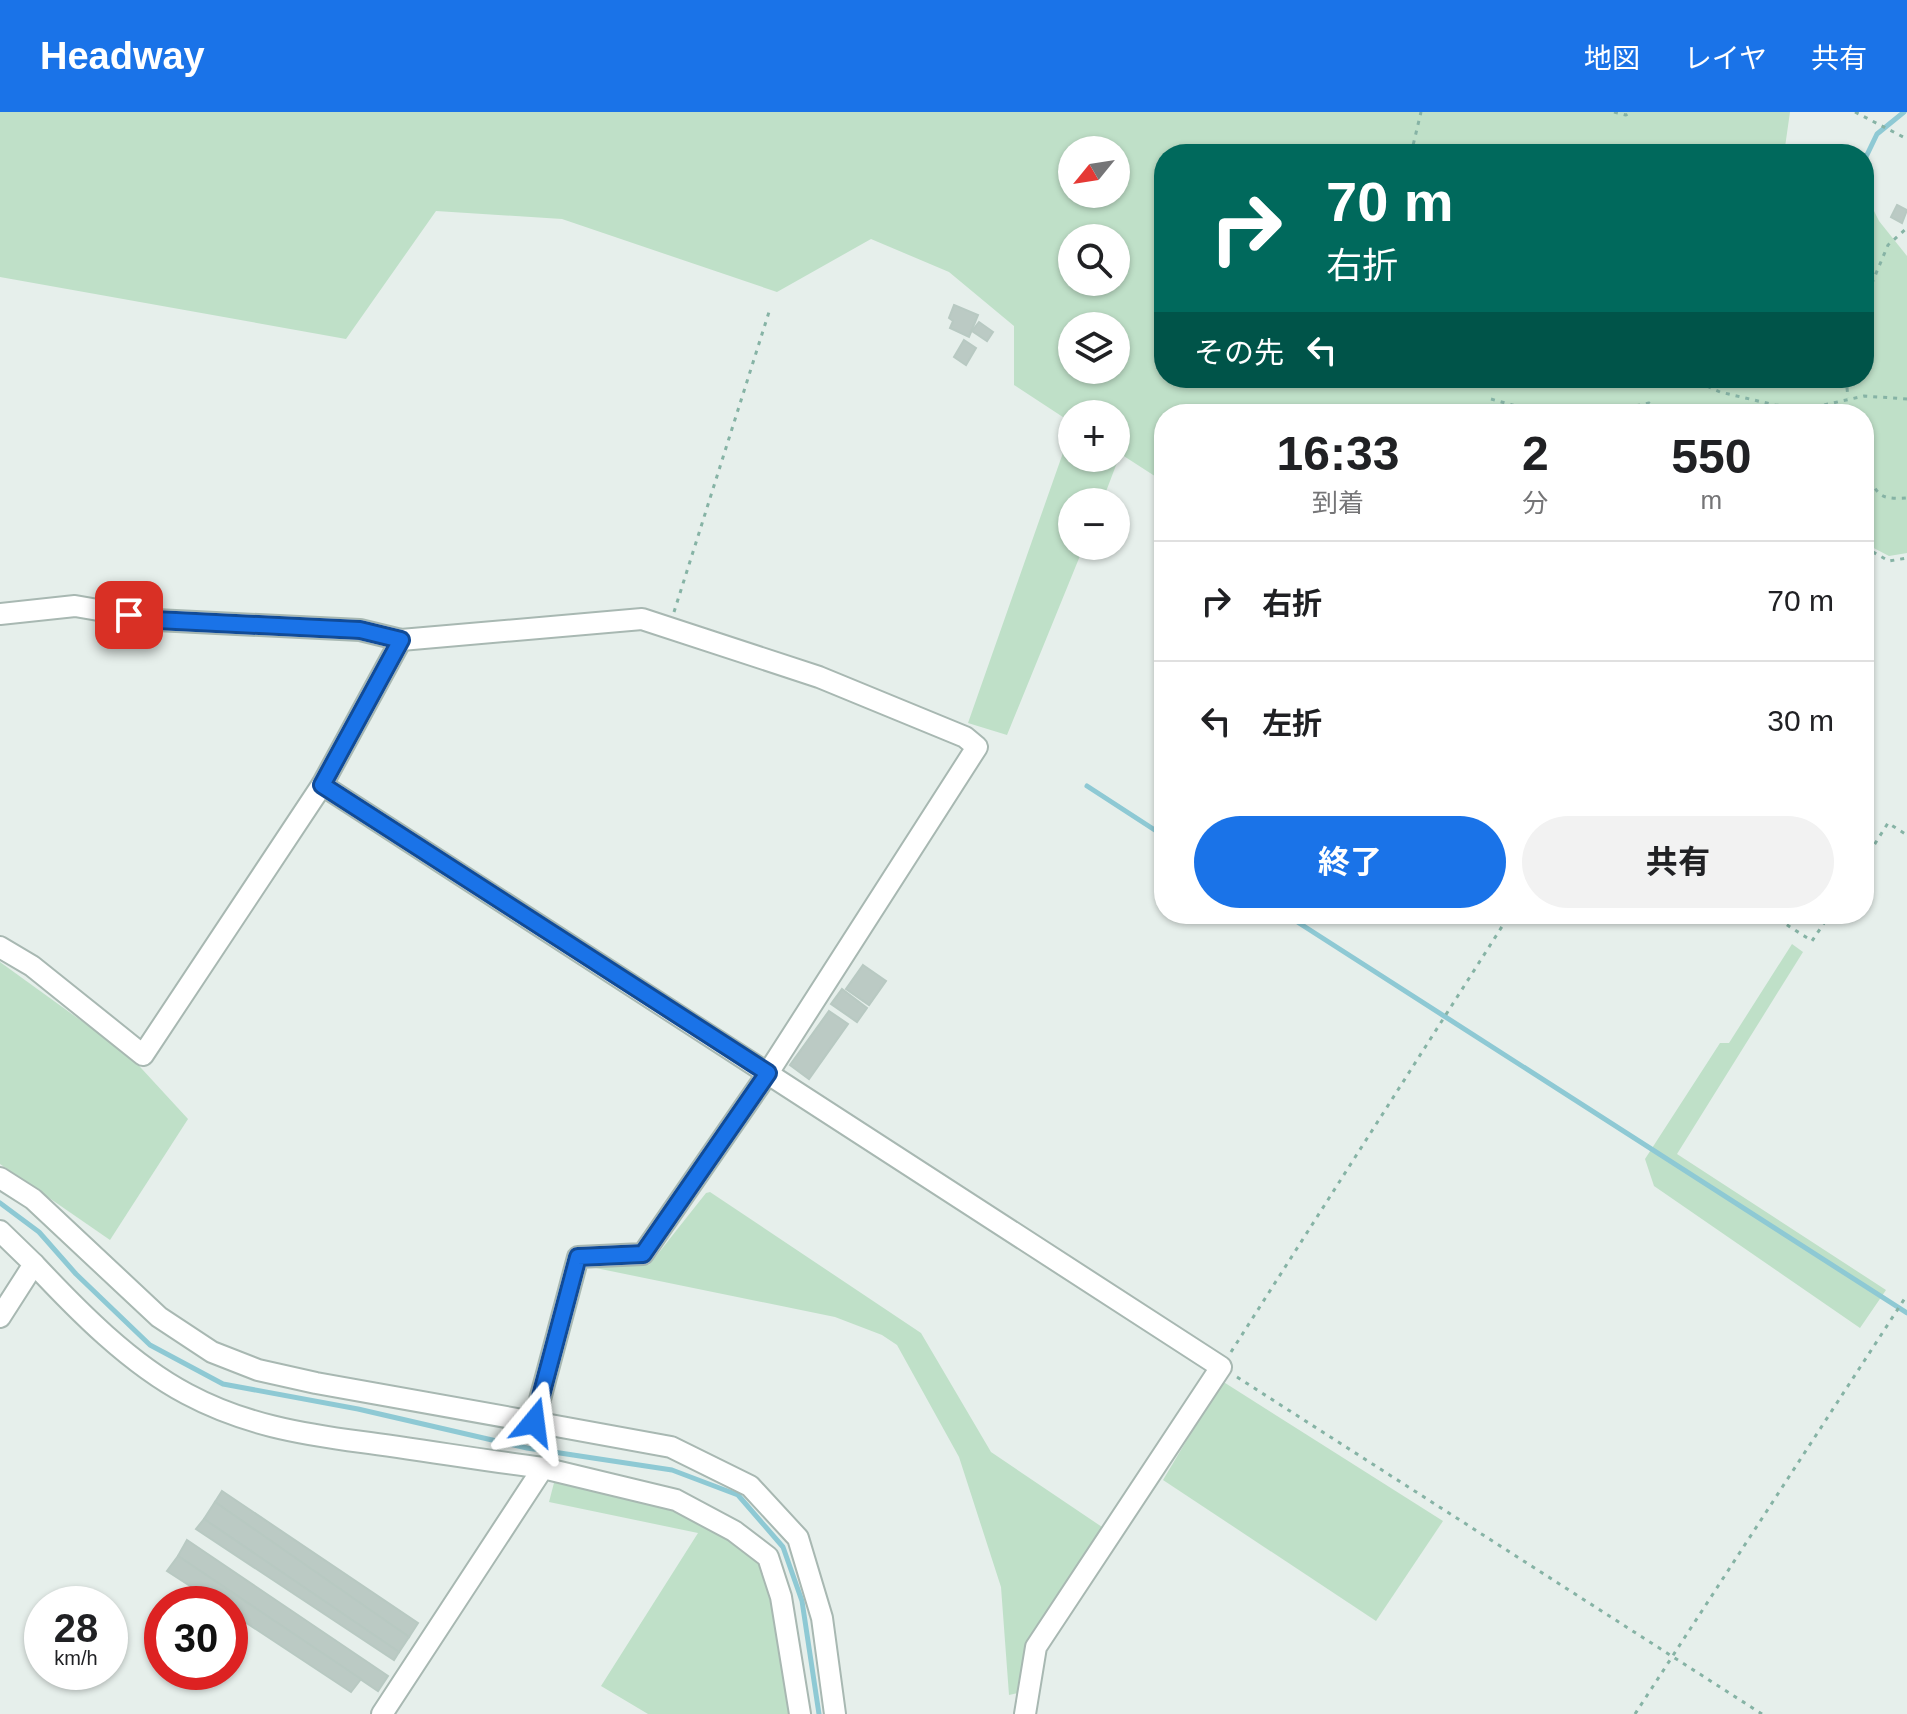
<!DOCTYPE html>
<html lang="ja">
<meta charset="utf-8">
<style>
:root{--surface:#fff;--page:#f2f2f2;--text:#202124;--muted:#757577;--line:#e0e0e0;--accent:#1a73e8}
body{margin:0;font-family:Arial,"Noto Sans JP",sans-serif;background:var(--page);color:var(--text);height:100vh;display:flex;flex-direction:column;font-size:30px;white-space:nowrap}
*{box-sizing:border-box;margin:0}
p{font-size:26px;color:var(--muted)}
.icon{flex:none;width:44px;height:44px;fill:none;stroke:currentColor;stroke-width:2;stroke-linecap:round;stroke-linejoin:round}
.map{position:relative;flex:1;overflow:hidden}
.drawer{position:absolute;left:1154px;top:292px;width:720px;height:520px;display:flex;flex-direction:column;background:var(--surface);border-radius:32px;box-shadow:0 2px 6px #0004}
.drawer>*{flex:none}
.banner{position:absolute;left:1154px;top:32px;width:720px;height:244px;border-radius:32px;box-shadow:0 2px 6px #0004;background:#00695c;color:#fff;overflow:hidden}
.needle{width:52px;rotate:240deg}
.controls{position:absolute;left:1058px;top:24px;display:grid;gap:16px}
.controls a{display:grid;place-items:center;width:72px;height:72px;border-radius:50%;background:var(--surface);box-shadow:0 2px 6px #0004;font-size:40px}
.speed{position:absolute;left:24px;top:1474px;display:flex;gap:16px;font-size:40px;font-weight:700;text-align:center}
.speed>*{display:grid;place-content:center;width:104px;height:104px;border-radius:50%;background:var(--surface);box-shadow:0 2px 6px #0004;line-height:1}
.speed small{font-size:20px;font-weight:400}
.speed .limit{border:12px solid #d22;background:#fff;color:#111}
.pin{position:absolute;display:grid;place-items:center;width:68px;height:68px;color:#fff;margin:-34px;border-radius:16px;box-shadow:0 4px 12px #0006}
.me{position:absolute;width:88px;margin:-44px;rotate:16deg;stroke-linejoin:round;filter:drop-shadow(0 0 6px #0008)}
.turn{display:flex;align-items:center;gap:28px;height:168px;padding:0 40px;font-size:36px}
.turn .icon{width:104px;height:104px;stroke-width:2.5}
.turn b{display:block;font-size:56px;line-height:68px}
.then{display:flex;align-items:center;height:76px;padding:0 40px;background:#0003;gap:16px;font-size:30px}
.eta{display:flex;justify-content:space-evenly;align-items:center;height:136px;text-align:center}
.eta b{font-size:48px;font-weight:700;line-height:56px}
.action{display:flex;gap:16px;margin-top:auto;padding:16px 40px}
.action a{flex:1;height:92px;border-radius:48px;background:var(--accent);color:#fff;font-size:32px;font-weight:700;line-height:92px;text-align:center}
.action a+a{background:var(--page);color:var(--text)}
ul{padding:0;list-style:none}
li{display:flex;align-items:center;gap:24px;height:120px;padding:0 40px;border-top:2px solid var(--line)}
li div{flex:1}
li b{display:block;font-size:30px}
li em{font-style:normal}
header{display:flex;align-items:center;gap:48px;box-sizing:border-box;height:112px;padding:0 40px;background:var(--accent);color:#fff}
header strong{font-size:38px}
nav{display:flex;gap:44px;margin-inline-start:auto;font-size:28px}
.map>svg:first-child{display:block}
.green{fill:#bfe0c8;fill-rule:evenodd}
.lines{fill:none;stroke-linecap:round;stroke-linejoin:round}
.stream{stroke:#8ec9d4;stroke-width:5}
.building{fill:#bbcac4;stroke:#b8c9c2;stroke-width:2}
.minor-casing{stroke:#a8b8b2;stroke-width:24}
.path{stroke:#86b3a5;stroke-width:3;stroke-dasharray:4 6;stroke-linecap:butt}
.minor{stroke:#fff;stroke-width:20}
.route-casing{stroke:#114b97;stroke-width:20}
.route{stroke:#1a73e8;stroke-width:14}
</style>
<header>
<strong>Headway</strong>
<nav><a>地図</a><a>レイヤ</a><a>共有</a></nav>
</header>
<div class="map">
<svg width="1907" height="1602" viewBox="0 0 1907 1602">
<rect width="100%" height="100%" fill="#e6efeb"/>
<g class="green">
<path d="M0,0H1790L1784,42H1164V266H1864V79L1879,109L1907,144V441L1889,444L1864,431V302H1164V370L1116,339V302H1072V311L1014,273V214L949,160L871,127L777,180L562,107L436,99L346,227L0,165ZM1116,38V82H1072V38ZM1116,126V170H1072V126ZM1072,214H1116V258H1072Z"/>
<path d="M1071,318L1072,346L1118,348L1102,390H1072V434H1084L1007,623L968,611Z"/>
<path d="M1792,832L1803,840L1677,1042L1886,1178L1860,1216L1654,1074L1645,1047L1720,931H1729Z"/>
<path d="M0,850L130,944L188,1007L110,1128L0,1052Z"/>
<path d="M710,1080L921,1221L991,1340L1105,1417L1022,1580L1009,1583L1001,1475L959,1345L897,1233L882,1223L835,1205L586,1154L593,1149L649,1153L706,1081Z"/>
<path d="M1222,1269L1443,1409L1376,1509L1163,1368Z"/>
<path d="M555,1367L669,1395L724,1421L760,1445L773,1482L795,1602H648L601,1574L698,1421L549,1390Z"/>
</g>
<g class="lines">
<g class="stream">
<path d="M1864,49L1877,22L1904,0"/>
<path d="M1087,674L1164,724"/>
<path d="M1285,802L1907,1201"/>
<path d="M0,1091L39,1120L76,1162L150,1233L223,1272L358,1297L527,1336L672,1358L738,1383L783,1435L802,1489L819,1602"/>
</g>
</g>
<g class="building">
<path d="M1897,93L1907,98L1902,111L1891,105Z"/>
<path d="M954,193L978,203L969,225L950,216L953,209L949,206Z"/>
<path d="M979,210L993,220L987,229L972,219Z"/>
<path d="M964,228L976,236L966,253L954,245Z"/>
<path d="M863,853L886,869L869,893L846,877Z"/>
<path d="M842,877L867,896L857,910L831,892Z"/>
<path d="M829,899L848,912L809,967L790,953Z"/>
<path d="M222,1379L418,1511L409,1525L215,1390Z"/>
<path d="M215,1390L409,1525L399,1540L204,1407Z"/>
<path d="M204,1407L399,1540L394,1548L196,1417Z"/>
<path d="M187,1428L388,1564L378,1579L178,1444Z"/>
<path d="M178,1444L361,1567L351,1580L230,1500V1492H218L167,1459Z"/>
</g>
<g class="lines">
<g class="minor-casing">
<g id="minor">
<path d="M0,502L75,494L156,508L360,518L401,528L642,507L819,565L965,625L977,635L768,961L643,1142L578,1145L534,1310L671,1335L750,1374L798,1426L822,1506L835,1602"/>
<path d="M322,673L1221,1255L1036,1535L1025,1602"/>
<path d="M0,835L32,854L143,943L322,673L401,528"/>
<path d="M0,1066L33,1087L159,1205L212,1240L258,1258L316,1271L534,1310"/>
<path d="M0,1119L34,1152L0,1205"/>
<path d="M34,1152C78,1199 130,1252 187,1282C243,1312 300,1322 362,1330C422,1338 482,1348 543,1356"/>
<path d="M382,1602L543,1356L676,1388L734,1419L768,1445L781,1485L800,1602"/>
</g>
</g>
<g class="path">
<path d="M1614,0L1626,3L1632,0"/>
<path d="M1855,0L1907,27"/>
<path d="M1411,42L1421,0"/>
<path d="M1864,178L1872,171L1888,133L1907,116"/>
<path d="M1689,266L1720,280L1775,293L1815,295L1864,284L1907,287"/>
<path d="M1846,266L1848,286"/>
<path d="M1491,287L1544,302"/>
<path d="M1597,302L1649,291L1665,302"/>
<path d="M1864,360C1880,381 1875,388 1907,386"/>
<path d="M1864,435L1889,449L1907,446"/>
<path d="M674,500L769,200"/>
<path d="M1864,749L1888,711L1907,723"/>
<path d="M1770,802L1812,829L1830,802"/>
<path d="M1231,1240L1510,802"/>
<path d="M1237,1265L1762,1602"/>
<path d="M1635,1602L1907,1183"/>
</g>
<use href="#minor" class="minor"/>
</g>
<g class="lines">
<g class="route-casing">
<path id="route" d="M129,503L156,508L360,518L401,528L322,673L768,961L643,1142L578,1145L534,1310"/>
</g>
<use href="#route" class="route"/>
</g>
</svg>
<div class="controls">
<a><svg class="needle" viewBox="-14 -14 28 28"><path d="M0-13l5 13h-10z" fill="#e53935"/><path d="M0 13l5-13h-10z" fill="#757577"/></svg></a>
<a><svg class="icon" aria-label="search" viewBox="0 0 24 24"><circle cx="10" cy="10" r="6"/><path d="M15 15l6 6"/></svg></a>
<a><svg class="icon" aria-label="layers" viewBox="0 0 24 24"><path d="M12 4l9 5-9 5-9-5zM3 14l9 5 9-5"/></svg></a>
<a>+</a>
<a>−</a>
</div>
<div class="speed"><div>28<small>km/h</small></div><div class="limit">30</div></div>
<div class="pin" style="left:129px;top:503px;background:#d93025"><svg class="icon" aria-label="arrive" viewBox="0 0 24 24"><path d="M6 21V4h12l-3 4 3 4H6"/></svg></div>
<svg class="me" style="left:534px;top:1310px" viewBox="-20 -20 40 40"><path d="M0-17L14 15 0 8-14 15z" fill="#1a73e8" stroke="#fff" stroke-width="4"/></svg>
<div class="banner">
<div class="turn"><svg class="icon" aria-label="right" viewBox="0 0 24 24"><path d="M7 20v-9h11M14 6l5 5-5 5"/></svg><div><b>70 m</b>右折</div></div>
<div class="then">その先<svg class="icon" aria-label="left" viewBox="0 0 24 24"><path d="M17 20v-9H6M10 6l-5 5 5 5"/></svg></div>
</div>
<section class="drawer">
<div class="eta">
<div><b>16:33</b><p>到着</p></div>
<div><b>2</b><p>分</p></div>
<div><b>550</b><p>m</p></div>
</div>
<ul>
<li><svg class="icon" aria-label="right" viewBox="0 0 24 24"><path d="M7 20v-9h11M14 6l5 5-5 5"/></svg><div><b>右折</b></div><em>70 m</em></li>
<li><svg class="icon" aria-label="left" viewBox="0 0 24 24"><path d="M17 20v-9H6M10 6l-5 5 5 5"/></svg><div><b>左折</b></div><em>30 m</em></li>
</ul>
<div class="action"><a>終了</a><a>共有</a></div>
</section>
</div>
